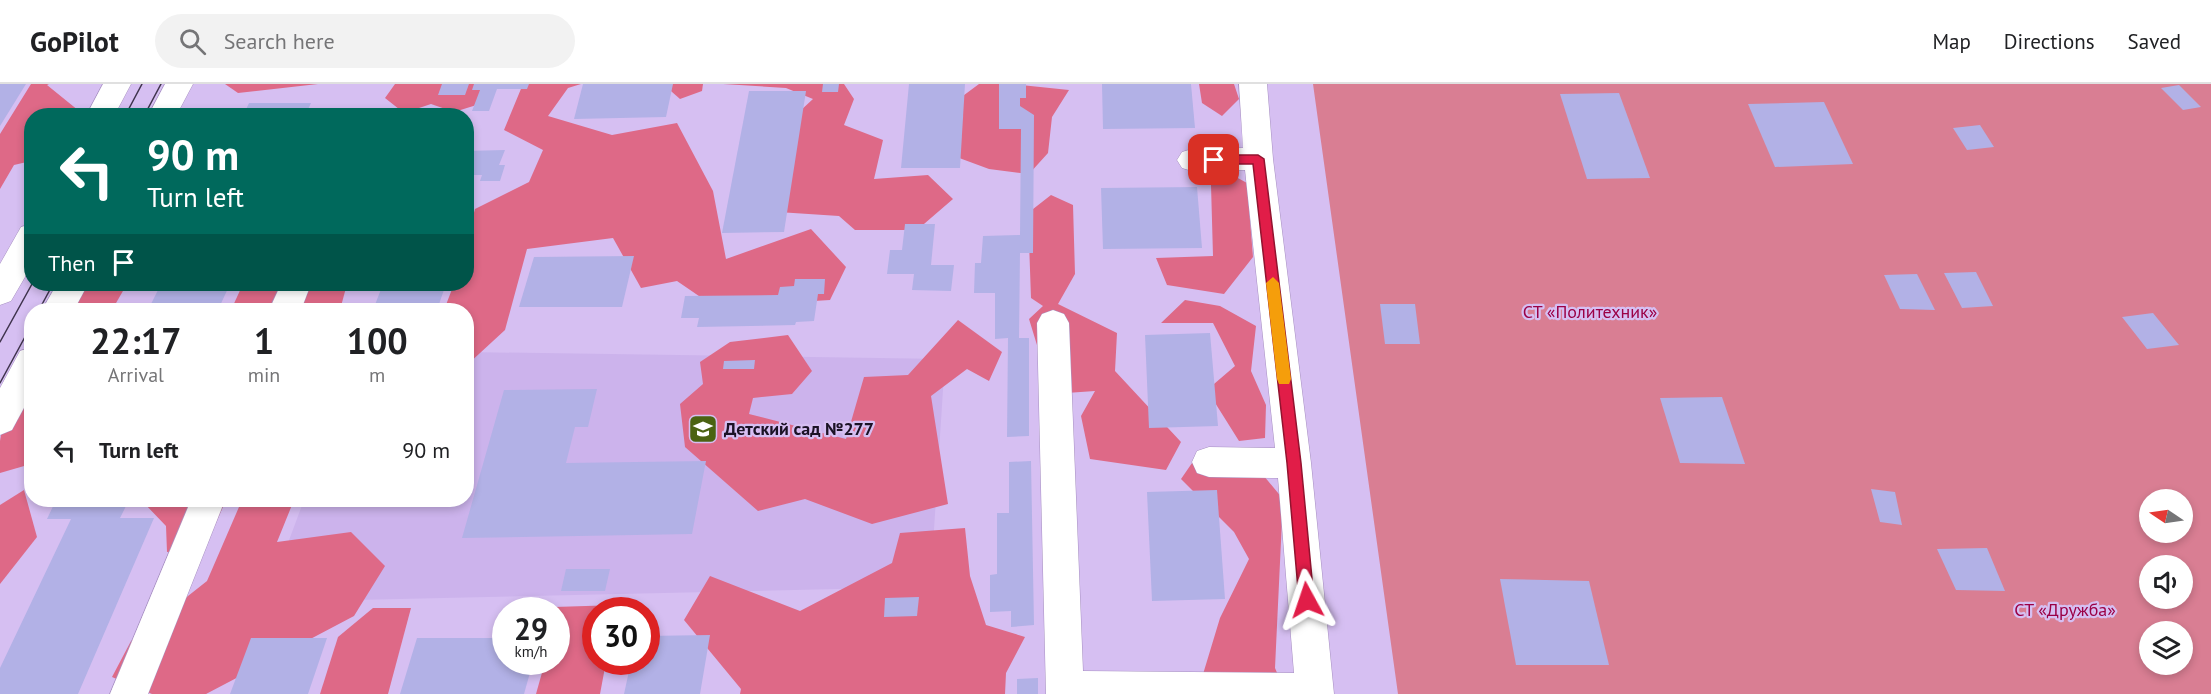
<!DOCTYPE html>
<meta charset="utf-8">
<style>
:root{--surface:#fff;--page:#f2f2f2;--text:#202124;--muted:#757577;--line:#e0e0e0}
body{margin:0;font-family:"PT Sans",sans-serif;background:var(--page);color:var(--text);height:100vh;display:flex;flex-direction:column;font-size:22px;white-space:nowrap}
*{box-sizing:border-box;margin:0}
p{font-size:20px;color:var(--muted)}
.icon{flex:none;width:33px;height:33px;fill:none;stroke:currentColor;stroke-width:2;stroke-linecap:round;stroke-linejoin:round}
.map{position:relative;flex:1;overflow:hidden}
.sheet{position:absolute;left:24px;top:219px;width:450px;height:204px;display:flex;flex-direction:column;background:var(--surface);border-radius:24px;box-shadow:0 3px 9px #0003}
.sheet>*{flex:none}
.hud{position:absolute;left:24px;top:24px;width:450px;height:183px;border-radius:24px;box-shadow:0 3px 9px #0003;background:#00695c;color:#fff;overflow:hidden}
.needle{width:39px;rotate:283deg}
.buttons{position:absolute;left:2139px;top:405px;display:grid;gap:12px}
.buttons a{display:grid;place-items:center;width:54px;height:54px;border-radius:50%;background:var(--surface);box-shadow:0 3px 9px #0003;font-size:30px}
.speed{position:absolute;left:492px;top:513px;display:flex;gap:12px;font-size:30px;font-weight:700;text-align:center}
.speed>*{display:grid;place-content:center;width:78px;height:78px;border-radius:50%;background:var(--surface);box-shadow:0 3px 9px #0003;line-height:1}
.speed small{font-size:15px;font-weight:400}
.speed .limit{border:9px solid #d22;background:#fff;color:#111}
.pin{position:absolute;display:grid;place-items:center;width:51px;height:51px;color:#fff;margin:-26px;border-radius:12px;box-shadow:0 3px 9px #0006}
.me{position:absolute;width:66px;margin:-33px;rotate:355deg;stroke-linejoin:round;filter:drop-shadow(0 0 4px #0008)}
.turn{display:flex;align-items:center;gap:21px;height:126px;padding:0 24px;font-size:27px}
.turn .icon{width:78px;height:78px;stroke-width:2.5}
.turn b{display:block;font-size:42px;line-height:51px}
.then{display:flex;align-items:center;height:57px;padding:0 24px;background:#0003;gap:12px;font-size:22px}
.eta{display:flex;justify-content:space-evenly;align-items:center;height:102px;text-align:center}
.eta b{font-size:36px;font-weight:800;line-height:42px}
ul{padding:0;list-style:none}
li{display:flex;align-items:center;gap:18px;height:90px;padding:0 24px}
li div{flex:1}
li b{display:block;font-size:22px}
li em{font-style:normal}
header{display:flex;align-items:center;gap:36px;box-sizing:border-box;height:84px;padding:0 30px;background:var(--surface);border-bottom:2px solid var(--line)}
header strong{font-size:28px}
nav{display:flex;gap:33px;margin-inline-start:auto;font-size:21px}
.search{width:420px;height:54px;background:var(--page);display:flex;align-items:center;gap:15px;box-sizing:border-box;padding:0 21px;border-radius:33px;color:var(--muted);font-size:22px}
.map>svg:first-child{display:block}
.built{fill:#ccb3ec}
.green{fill:#d97e93;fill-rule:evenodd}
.forest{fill:#de6987}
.building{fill:#b2b1e6}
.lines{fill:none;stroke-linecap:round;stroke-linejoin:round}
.minor-casing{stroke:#a68fc0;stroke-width:1}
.major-casing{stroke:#a68fc0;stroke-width:1}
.minor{fill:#fff;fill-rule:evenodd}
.major{fill:#fff;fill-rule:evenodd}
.tram{stroke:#3f334d;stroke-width:1.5}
.route{fill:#e11d48;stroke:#92132f;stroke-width:1.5}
.slow{fill:#f59e0b}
.labels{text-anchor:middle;stroke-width:4.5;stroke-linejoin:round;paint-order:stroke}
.park-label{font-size:18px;fill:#9b0045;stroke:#d6bff2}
.poi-label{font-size:18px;font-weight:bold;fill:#1b1225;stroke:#d6bff2;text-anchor:start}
</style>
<header>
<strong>GoPilot</strong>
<div class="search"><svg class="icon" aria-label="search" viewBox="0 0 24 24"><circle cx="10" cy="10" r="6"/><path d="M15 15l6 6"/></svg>Search here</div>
<nav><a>Map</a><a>Directions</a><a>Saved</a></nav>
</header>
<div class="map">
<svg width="2211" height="610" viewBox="0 0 2211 610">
<rect width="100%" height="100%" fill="#d6bff2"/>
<path class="built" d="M467,268L945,275L931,492L924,503L266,518L304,416H466Z"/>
<path class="green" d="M1313,0H2211V610H1398ZM2150,416H2182V448H2150ZM2150,482H2182V514H2150ZM2150,548H2182V580H2150Z"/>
<g class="forest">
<path d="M31,0H49L47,1L84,31L32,32L31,77L14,81L0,105V50Z"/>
<path d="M225,0H318L238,9Z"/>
<path d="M395,0H486L483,19L454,28L431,20L404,29L385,14Z"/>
<path d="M523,0H581L568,4L548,32L612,51L677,39L713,107L726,175L811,145L846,183L830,216L715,223L677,197L641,204L613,154L527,165L505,246L467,281L466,226H444L454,200H466L467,154L475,125L529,98L543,66L504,46Z"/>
<path d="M663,0H703L702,7L680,15Z"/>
<path d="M723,0H844L854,15L844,41L883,56L874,95L928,91L953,115L917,146H855L839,132L778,128L786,40L813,15L786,4Z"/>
<path d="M979,0H1011L1069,6L1052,33L1048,69L1029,90L989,85L943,68L948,23Z"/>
<path d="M1199,0H1234L1239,15L1222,32L1202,19Z"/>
<path d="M1225,87L1247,99L1253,173L1224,210L1167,201L1156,174L1213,172L1211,101Z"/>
<path d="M1051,111L1073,121L1075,190L1058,220L1117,249L1115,287L1181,358L1166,386L1090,375L1081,332L1095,307L1052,310L1029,235L1043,222L1031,214L1028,129Z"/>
<path d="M91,200H127L112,226H60L63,221Z"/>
<path d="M243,200H347L340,226H231Z"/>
<path d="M1185,216L1220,222L1256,242L1251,287L1266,321L1265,354L1239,357L1207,306L1235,282L1213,239H1161Z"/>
<path d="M958,236L1002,268L989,297L967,285L931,312L948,420L872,440L805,415L758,427L685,363L680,320L703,300L700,278L730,258L788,251L812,287L792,310L753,314L749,330L846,355L864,293L908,291Z"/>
<path d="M31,315V380L0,389V357L4,333Z"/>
<path d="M1201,366L1244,368L1283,415L1275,584L1286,610H1197L1220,534L1249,475L1234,448L1181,395Z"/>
<path d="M24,406L37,453L0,500V421Z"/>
<path d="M144,416H226L204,466L167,468L166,442L143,418Z"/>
<path d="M242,416H294L277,458L351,448L385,482L354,532L206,610H152L112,593L131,557L207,497Z"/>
<path d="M965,444L970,492L986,541L1025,553L1006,589L1005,610H740L741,605L684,536L710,492L800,527L892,479L900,449Z"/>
<path d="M618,521L617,526H596V578H606L600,610H536L545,578H556V526H554V523Z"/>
<path d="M373,524H411L388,610H320L338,553Z"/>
</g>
<g class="building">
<path d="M0,0H26L0,42Z"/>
<path d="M442,0H469L465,11H438Z"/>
<path d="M474,0H529L527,5H497L489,27H472L480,6H472Z"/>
<path d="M583,0H673L666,33L574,35Z"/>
<path d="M823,0H839L838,8H822Z"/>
<path d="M909,0H965L960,84H901Z"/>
<path d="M999,0H1026V14H1020V22L1034,31L1033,169H1020L1019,254H1029V352L1007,353L1008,254L995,255V209H974L975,179H981L983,152L1020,151L1021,45H999Z"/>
<path d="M1102,0H1191L1195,44L1103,45Z"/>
<path d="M2179,1L2201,23L2183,26L2161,4Z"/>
<path d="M749,7H806L784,148L722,149Z"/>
<path d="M1619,9L1650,94L1587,95L1560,10Z"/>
<path d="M1824,18L1853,80L1775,83L1748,20Z"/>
<path d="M249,19H311L305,32H243Z"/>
<path d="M1980,41L1994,63L1967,66L1953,44Z"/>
<path d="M505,66L499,81H505L500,97H480L482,91H466V67Z"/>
<path d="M1197,103L1202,164L1103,165L1101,104Z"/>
<path d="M905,140H935L931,181H954L951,207L912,206L914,190H887L890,166H902Z"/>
<path d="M634,172L622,223H519L534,173Z"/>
<path d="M1976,188L1993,222L1962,224L1944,189Z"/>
<path d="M1917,190L1935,226L1900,225L1884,191Z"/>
<path d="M795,195H825L824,210H818L814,237L796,238L795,241L697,243L699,234H681L685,212L778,211L780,203L794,202Z"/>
<path d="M161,200H230L218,226H148Z"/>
<path d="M383,200H446L437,226H373Z"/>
<path d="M1380,220H1415L1420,260H1385Z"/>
<path d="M2153,229L2179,261L2147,265L2122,233Z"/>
<path d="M1210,249L1218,342L1149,344L1145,251Z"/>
<path d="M755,276L754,285H723L724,277Z"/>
<path d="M597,305L588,343H575L566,379L706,377L692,450L462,454L504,306Z"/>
<path d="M1722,313L1745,380L1680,379L1660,314Z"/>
<path d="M1031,377L1034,541L1011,543V527L990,528V491L997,490V429H1009V378Z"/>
<path d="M1871,405L1895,408L1902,441L1880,438Z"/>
<path d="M1217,406L1225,515L1152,517L1147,408Z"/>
<path d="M56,416H129L120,434H154L78,610H0V584L71,435H47Z"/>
<path d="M1987,464L2005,507L1956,506L1937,465Z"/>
<path d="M566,485H610L605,507H561Z"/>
<path d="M1500,495L1589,497L1609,581H1516Z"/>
<path d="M919,513L917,532L884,533L885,514Z"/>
<path d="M710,551L700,610H624L631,578H646V552Z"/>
<path d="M251,554H327L308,610H230Z"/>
<path d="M417,554H506V578H533L524,610H400Z"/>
<path d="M1038,594V610H1017V595Z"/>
</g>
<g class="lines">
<g class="minor-casing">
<g id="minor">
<path d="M1239,0H1267L1273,75L1311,379L1334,610H1046L1037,239L1042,230L1053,226L1064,230L1069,239L1083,587L1294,589L1278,394L1209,393L1197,389L1192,378L1197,367L1209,363L1275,364L1245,86L1192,87L1182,84L1177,76L1182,68L1192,65L1243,64Z"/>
<path d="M281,200H311L301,226H269Z"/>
<path d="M191,416H225L148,610H110Z"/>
</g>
</g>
<g class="major-casing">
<g id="major">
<path d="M103,0H131L114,32H86Z"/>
<path d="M165,0H193L176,32H148Z"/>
<path d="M32,140V181L11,217L0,221V180L21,143Z"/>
<path d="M57,200H88L74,226H42Z"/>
<path d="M32,263V309L12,346L0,351V304L20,267Z"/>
</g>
</g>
<use href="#minor" class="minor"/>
<use href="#major" class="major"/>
<g class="tram">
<path d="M125,32L142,0"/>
<path d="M144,32L161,0"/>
<path d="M39,226L53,200"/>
<path d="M0,258L32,200"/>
<path d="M0,299L32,240"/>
</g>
</g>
<path class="route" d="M1214,71H1258L1264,75L1301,379L1314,516L1312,521L1307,523L1301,521L1299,516L1287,379L1253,80H1214L1208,76Z"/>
<path class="slow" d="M1273,193L1279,199L1291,295L1289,300H1279L1277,295L1266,199Z"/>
<defs>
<g id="school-square" transform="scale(1.5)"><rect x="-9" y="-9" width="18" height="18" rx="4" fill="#4b6312" stroke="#d6bff2"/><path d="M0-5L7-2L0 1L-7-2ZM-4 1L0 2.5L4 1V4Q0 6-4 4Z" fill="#fff"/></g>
</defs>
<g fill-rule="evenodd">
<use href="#school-square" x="703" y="345"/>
</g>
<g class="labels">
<g class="park-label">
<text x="1590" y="234">СТ «Политехник»</text>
<text x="2065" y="532">СТ «Дружба»</text>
</g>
<g class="poi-label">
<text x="724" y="351">Детский сад №277</text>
</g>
</g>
</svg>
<div class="buttons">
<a><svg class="needle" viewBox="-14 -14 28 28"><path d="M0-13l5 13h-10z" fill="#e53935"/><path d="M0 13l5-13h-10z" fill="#757577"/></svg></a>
<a><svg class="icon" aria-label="sound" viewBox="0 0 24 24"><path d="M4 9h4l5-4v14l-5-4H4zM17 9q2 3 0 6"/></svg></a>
<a><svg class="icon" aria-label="layers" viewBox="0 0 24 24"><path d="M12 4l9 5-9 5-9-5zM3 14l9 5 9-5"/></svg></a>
</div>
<div class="speed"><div>29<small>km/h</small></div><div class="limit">30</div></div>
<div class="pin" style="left:1214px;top:76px;background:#d93025"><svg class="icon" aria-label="arrive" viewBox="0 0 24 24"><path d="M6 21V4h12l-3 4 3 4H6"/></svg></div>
<svg class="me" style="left:1307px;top:516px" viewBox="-20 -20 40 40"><path d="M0-17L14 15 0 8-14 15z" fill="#e11d48" stroke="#fff" stroke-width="4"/></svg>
<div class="hud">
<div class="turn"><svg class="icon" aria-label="left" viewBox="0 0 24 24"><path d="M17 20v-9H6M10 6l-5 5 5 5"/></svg><div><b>90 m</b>Turn left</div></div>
<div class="then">Then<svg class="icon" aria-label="arrive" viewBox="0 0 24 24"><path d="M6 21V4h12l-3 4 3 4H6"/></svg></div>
</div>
<section class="sheet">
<div class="eta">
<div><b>22:17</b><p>Arrival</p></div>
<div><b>1</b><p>min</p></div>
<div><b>100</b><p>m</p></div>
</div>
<ul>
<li><svg class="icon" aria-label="left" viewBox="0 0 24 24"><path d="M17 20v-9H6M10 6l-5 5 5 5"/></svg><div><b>Turn left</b></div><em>90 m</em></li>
</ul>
</section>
</div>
